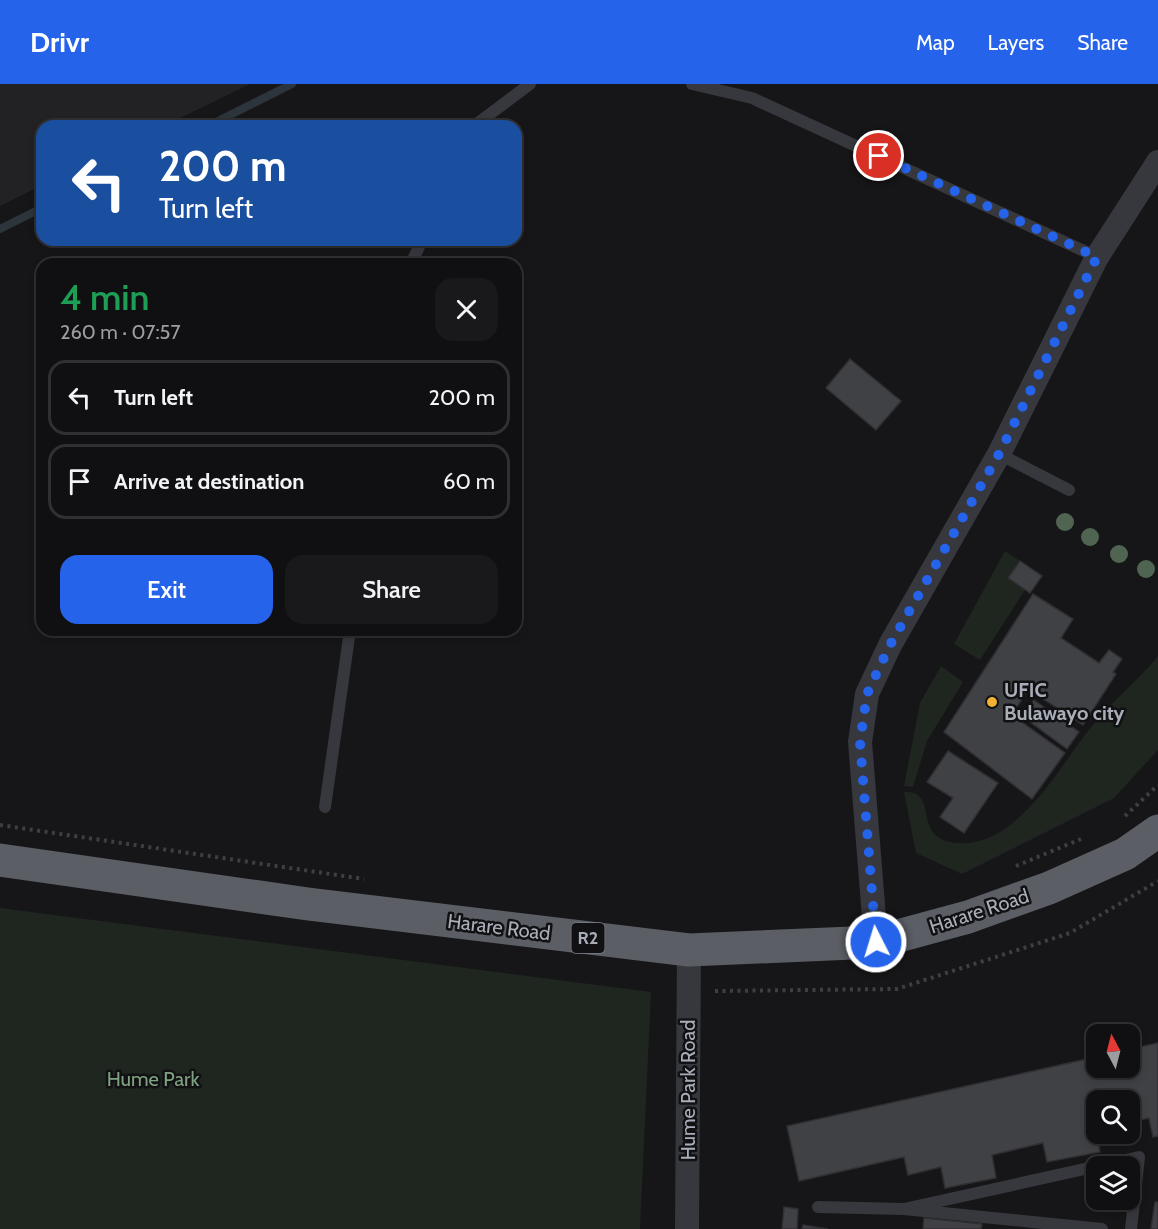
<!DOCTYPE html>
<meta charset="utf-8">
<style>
:root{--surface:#101012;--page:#19191b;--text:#f1f3f6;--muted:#9c9d9f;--line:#303032;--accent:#2563eb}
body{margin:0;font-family:Cabin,sans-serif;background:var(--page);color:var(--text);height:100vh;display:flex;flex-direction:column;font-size:22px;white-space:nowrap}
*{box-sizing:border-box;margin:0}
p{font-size:20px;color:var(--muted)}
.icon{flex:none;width:33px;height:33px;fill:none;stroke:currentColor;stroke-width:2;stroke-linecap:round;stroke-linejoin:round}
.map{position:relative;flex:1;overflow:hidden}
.details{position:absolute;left:36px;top:174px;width:486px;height:378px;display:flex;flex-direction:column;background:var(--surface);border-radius:18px;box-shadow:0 3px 9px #0003,0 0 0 2px var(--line)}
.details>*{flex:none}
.hud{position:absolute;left:36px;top:36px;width:486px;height:126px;border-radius:18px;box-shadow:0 3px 9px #0003,0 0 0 2px var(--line);background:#1a4fa0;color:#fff;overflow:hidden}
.needle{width:39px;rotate:353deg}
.buttons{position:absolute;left:1086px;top:940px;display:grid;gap:12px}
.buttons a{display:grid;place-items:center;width:54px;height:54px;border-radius:12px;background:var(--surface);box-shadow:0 3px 9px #0003,0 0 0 2px var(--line);font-size:30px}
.pin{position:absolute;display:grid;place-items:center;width:51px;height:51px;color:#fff;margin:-26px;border:3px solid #fff;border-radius:50%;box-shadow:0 2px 6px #0007}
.me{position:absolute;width:66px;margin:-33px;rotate:355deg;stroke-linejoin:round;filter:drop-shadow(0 0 4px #0008)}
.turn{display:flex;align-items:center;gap:21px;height:126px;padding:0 24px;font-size:27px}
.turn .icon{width:78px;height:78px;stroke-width:2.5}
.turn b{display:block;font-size:42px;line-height:51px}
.round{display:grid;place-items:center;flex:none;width:63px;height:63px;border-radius:18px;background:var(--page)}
.summary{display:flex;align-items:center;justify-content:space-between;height:102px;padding:0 24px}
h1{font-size:36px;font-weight:600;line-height:45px;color:#1e9e55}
.cta{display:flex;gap:12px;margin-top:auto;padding:12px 24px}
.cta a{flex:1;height:69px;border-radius:18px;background:var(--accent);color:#fff;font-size:24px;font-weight:600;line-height:69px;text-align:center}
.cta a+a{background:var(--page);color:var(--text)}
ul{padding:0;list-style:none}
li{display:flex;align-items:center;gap:18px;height:75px;margin:0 12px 9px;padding:0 12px;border:3px solid var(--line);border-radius:18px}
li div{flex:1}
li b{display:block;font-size:22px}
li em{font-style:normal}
header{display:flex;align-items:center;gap:36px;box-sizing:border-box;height:84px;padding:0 30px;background:var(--accent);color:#fff}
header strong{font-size:28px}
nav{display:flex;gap:33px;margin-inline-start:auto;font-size:21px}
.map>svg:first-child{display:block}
.built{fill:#222225}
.green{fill:#1e261f}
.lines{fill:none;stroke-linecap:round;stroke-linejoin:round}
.stream{stroke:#2c353c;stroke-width:8}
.building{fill:#404145;stroke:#303034;stroke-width:1.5}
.path{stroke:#3d3f44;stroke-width:4;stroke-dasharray:3 4.5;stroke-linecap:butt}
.service{stroke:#37383d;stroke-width:12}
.minor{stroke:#37383d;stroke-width:24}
.trunk{stroke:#5b5e65;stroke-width:33}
.tree{fill:#506452}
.route{stroke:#2563eb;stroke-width:10;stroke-dasharray:0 18}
.poi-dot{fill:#f2b134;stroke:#111113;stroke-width:2}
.labels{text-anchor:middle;stroke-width:5;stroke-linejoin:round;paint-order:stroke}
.shield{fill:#111113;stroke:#7b7e86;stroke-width:1.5}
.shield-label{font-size:18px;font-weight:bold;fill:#a8adb8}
.poi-label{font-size:20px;font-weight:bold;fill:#a8adb8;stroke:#111113;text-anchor:start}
.street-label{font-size:20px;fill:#a8adb8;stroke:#111113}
.park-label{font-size:20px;fill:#7fa381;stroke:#111113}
</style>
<header>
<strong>Drivr</strong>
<nav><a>Map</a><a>Layers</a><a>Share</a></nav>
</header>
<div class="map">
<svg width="1158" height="1145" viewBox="0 0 1158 1145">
<rect width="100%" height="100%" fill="#161618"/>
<path class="built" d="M0,0H250L164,42H42V101L0,122Z"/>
<g class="green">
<path d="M1005,467L1020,477L1008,494L1025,506L980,576L954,560Z"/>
<path d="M1158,572V666L1114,714L962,790L916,769L904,708C941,705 909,757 959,759C1018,763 1060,681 1092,642C1112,617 1138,597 1158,572Z"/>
<path d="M941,582L963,598L927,657L913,703L904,702L920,619Z"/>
<path d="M0,824L651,908L640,1145H0Z"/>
</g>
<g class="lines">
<g class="stream">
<path d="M208,42L292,0"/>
<path d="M0,145L42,124"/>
</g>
</g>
<g class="building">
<path d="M850,275L901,317L876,346L826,304Z"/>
<path d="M1020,477L1042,492L1030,509L1008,494Z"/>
<path d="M1033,510L1073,535L1061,554L1099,579L1109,566L1122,575L1113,588L1116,590L1083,641L1028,605L1012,631L1065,669L1032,715L944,648Z"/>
<path d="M1034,616L1079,648L1067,665L1022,632Z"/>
<path d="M948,667L998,699L964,749L940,733L953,714L927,698Z"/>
<path d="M1158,959V1052L1153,1053L1149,1034L1130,1038V1017H1096V1046L1100,1068L1047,1078L1043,1059L992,1071L996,1094L945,1104L941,1083L908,1091L904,1073L799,1097L787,1042L1096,973V984H1130V965Z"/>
<path d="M1155,1118H1158V1145H1151Z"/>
<path d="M784,1123L798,1125L797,1145H782Z"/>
<path d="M924,1134L982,1140L981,1145H923Z"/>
<path d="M803,1141L828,1145H802Z"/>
</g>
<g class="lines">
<g class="path">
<path d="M1125,732L1158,701"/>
<path d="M0,741L364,795"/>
<path d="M1016,782L1081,755"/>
<path d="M715,907L897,905L1070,849L1158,797"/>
</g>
<g class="service">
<path d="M692,0L752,14L1097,173"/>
<path d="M474,42L530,0"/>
<path d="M411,180L422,156"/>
<path d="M999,370L1069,406"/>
<path d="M325,723L350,546"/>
<path d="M818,1123L904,1125"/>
<path d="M1102,1145L904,1125L1139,1073L1131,1145"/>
</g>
<g class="minor">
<path d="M876,858L860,658L867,610L890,561L999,370L1097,173L1158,78"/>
<path d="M687,1145L689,866"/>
</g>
<path class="trunk" d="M0,776L308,820L689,866L876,858L968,833L1049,804L1125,770L1158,747"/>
</g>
<g class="tree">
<circle cx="1065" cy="438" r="9"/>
<circle cx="1090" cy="453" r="9"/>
<circle cx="1119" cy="470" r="9"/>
<circle cx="1146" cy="485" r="9"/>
</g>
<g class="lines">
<path class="route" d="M876,858L860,658L867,610L890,561L999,370L1097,173L879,72"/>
</g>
<circle class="poi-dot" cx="992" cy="618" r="6"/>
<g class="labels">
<rect class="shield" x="571.5" y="839" width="33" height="30" rx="4.5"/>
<g class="shield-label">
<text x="588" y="860">R2</text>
</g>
<g class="poi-label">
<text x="1004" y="613">UFIC<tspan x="1004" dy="23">Bulawayo city</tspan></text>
</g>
<g class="street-label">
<text transform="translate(979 827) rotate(-18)" y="7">Harare Road</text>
<text transform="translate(499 843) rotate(7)" y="7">Harare Road</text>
<text transform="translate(688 1006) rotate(-90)" y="7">Hume Park Road</text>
</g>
<g class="park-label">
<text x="153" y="1002">Hume Park</text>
</g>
</g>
</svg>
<div class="buttons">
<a><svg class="needle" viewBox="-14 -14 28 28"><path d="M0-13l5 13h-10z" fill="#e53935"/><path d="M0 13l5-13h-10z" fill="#9c9d9f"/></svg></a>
<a><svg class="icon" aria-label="search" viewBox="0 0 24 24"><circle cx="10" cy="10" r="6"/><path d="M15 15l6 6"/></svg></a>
<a><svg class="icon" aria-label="layers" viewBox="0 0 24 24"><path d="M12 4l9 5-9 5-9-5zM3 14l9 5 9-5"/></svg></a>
</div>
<div class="pin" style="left:879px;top:72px;background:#d93025"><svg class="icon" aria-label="arrive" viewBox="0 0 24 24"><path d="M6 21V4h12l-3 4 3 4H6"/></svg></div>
<svg class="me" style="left:876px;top:858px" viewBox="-20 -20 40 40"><circle r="17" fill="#2563eb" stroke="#fff" stroke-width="3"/><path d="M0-11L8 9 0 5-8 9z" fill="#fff"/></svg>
<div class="hud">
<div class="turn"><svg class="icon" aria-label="left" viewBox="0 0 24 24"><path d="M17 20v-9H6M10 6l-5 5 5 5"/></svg><div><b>200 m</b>Turn left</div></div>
</div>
<section class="details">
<div class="summary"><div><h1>4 min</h1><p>260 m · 07:57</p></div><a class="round"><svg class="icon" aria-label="close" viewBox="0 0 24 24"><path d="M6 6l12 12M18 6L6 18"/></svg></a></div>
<ul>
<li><svg class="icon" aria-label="left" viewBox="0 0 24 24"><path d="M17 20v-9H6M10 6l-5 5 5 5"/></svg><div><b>Turn left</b></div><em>200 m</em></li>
<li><svg class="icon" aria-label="arrive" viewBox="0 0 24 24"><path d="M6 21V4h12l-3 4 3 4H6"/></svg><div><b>Arrive at destination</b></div><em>60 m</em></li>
</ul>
<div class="cta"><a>Exit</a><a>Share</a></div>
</section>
</div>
